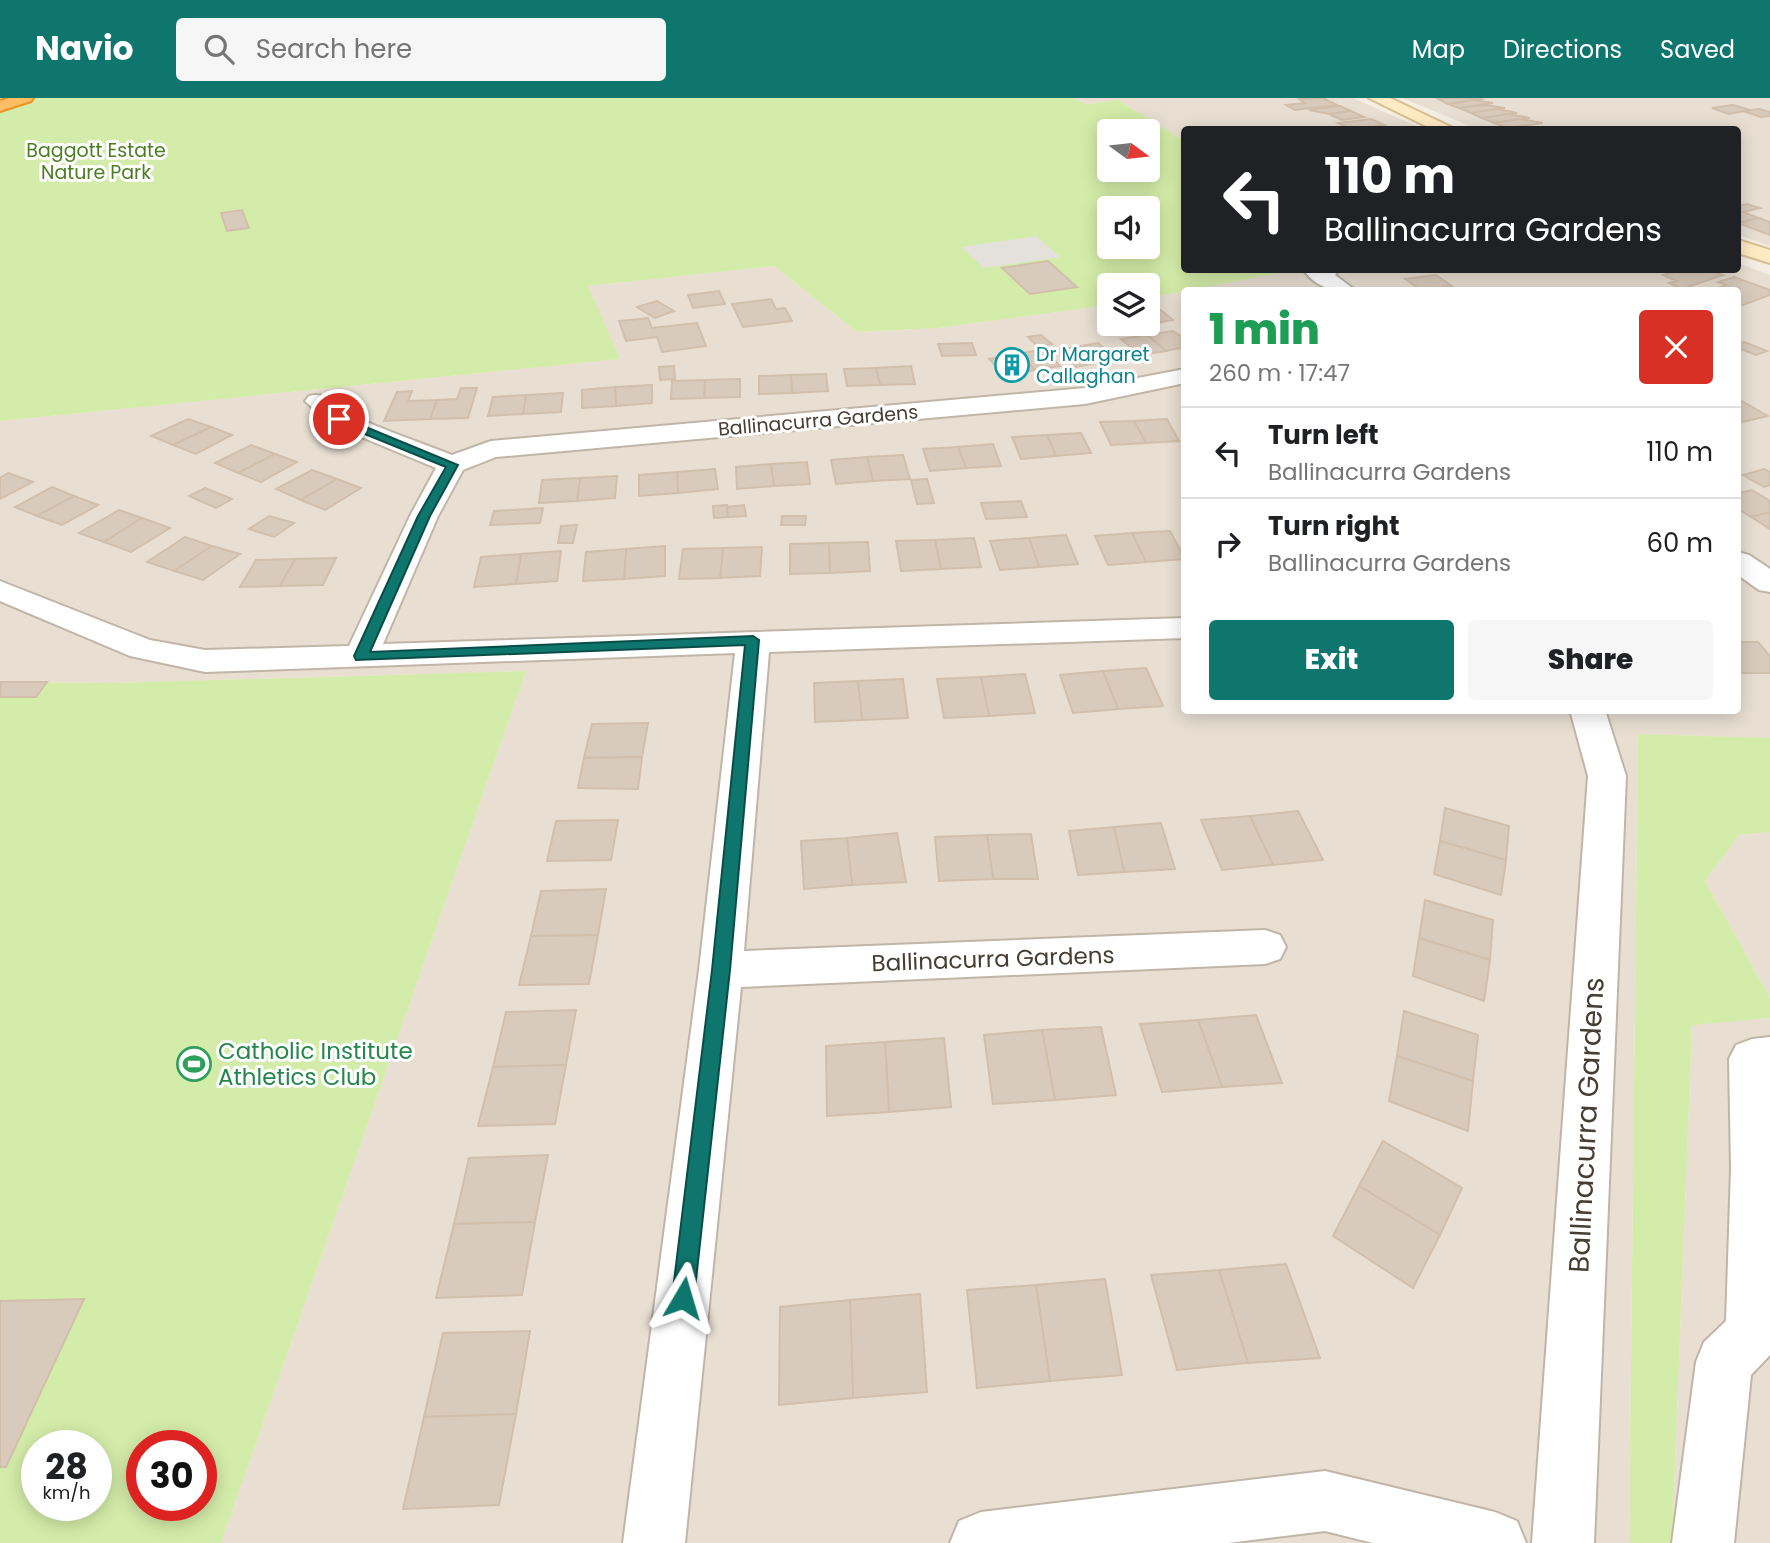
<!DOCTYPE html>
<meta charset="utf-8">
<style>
:root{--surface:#fff;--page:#f6f6f6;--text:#202124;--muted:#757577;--line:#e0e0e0;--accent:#0f766e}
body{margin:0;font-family:Poppins,sans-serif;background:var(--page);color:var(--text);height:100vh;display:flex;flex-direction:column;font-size:26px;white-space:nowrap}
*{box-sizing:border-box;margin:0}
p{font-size:23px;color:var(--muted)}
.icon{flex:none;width:38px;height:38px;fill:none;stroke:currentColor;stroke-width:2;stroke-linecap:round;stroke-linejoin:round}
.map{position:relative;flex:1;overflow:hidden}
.details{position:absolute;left:1181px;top:189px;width:560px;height:427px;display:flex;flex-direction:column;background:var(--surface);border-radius:7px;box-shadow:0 4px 18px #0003}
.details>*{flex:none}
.banner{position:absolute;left:1181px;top:28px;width:560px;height:147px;border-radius:7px;box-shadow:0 4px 18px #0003;background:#202124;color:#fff;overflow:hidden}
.needle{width:46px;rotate:105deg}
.controls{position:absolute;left:1097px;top:21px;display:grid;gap:14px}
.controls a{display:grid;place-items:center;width:63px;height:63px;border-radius:7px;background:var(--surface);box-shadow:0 4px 18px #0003;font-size:35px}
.speed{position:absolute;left:21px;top:1332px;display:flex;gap:14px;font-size:35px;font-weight:700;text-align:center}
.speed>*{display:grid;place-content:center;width:91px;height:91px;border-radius:50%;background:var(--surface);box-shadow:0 4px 18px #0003;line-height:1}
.speed small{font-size:18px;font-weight:400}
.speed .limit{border:10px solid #d22;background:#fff;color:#111}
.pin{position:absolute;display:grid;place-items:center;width:60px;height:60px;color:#fff;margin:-30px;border:4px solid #fff;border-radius:50%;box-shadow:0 2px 7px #0007}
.me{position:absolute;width:77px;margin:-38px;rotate:7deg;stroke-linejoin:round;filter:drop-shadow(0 0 5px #0008)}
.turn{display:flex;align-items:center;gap:24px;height:147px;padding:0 28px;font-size:32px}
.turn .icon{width:91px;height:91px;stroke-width:2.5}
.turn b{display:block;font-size:49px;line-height:60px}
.round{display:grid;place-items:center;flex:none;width:74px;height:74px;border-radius:7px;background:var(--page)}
.head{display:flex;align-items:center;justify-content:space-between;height:119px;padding:0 28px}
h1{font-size:42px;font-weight:800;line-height:52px;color:#1e9e55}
.button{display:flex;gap:14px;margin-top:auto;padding:14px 28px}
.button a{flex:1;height:80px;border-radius:7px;background:var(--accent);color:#fff;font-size:28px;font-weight:800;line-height:80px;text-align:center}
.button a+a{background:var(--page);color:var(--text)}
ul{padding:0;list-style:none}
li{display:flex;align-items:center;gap:21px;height:91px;padding:0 28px;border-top:2px solid var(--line)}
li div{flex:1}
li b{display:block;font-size:26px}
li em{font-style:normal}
header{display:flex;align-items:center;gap:42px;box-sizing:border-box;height:98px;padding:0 35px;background:var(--accent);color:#fff}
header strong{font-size:33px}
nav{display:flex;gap:38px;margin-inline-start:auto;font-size:24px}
.search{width:490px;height:63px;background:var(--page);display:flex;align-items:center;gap:18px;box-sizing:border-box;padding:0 24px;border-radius:7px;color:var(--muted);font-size:26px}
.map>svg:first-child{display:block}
.residential{fill:#e8dfd2}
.green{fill:#d4eca9;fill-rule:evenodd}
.parking{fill:#e4e1dd}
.building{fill:#d9cbbc;stroke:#d2bfab;stroke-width:2}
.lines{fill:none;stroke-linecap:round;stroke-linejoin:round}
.street-casing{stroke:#c0b5a6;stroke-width:4}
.secondary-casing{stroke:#d7bf90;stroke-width:4}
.highway-casing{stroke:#eb9227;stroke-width:4}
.street{fill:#fff;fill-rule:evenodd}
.secondary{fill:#ffebc3;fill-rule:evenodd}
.highway{fill:#ffbe64;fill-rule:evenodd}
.route{fill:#0f766e;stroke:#0a4d48;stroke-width:2}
.labels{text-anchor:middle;stroke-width:6;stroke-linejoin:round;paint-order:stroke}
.far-park-label{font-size:19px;fill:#4c7d22;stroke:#fff}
.far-culture-label{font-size:19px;fill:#0d838f;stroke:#fff;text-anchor:start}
.far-street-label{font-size:19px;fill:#463d34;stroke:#fff}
.street-label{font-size:23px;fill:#463d34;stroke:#fff}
.leisure-label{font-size:23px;fill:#27864d;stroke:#fff;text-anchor:start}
.near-street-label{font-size:28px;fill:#463d34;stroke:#fff}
</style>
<header>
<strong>Navio</strong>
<div class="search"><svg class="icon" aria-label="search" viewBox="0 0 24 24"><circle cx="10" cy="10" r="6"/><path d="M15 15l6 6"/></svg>Search here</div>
<nav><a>Map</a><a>Directions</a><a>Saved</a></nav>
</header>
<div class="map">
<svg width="1770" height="1445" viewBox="0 0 1770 1445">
<rect width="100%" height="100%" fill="#f4eee4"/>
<g class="residential">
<path d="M1071,0H1353L1423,31L1185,32V43L1118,2L1087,6Z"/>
<path d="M1402,0H1770V148L1738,137V32L1477,31Z"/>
<path d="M1738,165L1770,177V640L1638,636L1629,1445H221L526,573L113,585L0,584V323L619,261L587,188L774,168L857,234L938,230L1109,207L1110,226H1148V200L1185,193V612H1738V192H1186L1295,172H1738Z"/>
<path d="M1770,734V900L1705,783L1739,737Z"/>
<path d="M1770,920V1445H1672L1692,926Z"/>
</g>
<g class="green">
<path d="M36,0H1071L1087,6L1118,2L1185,43V172H1295L1148,200V187H1110L1109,207L938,230L857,234L774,168L588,188L620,261L0,323V12ZM1110,33H1148V72H1110ZM1110,110H1148V149H1110Z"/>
<path d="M526,573L221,1445H0V584L113,585ZM37,1348H96V1407H37ZM142,1348H201V1407H142Z"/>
<path d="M1638,636L1770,640V734L1739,737L1705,783L1770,900V920L1692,927L1672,1445H1629Z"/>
</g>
<path class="parking" d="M1036,138L1060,159L984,170L961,149Z"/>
<g class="building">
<path d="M1323,0L1337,7L1295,12L1286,7L1305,5L1299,1Z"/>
<path d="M1448,0H1480L1482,1L1448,6L1438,1Z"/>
<path d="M1473,2L1493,5L1459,10L1448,6Z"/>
<path d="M1485,7L1505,10L1471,15L1459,10Z"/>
<path d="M1733,7L1750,12L1729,16L1712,10Z"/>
<path d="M1340,8L1351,13L1329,16L1309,12Z"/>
<path d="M1497,11L1517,15L1482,20L1471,15Z"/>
<path d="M1759,11L1770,14V18L1761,19L1743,13Z"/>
<path d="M1351,13L1364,19L1342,22L1329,16Z"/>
<path d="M1508,16L1530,20L1494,25L1482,20Z"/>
<path d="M1371,21L1384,27L1351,31L1338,25Z"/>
<path d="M1520,21L1543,25L1507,30L1494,25Z"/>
<path d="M1747,106L1760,110L1743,114L1759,120L1738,125V108Z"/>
<path d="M242,112L249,130L227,133L221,115Z"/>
<path d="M1759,120L1770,124V137L1738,125Z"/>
<path d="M1048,163L1077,189L1030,196L1002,170Z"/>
<path d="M1680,172H1708L1723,177L1682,191L1669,185L1677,183L1663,177Z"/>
<path d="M1436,177L1452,188L1421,192L1405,181Z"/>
<path d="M1734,179L1770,192V197L1743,207L1738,205V192L1718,190L1726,187L1718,184Z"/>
<path d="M719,193L725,206L693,210L688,197Z"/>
<path d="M771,201L776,211L785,210L792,223L743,229L732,206Z"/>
<path d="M657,203L674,213L655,220L637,209Z"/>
<path d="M1158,210L1173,222L1140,228L1137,226H1148V212Z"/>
<path d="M648,220L652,230L697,225L706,248L662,254L657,239L626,243L619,223Z"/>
<path d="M1173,233L1185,241V249L1166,253L1147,237Z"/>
<path d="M1041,237L1052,246L1038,249L1028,239Z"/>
<path d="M1147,237L1166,253L1139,257L1121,241Z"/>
<path d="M1744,244L1767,253L1756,257L1738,250V246Z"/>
<path d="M972,245L976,257L942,258L938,246Z"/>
<path d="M1098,245L1117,261L1076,269L1057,252Z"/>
<path d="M1044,251L1060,268L1035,272L1018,256Z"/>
<path d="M1018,256L1035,272L1005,278L989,261Z"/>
<path d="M674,268L675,281L660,282L659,269Z"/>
<path d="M911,268L915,286L880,287L876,270Z"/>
<path d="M876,270L880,287L847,288L844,271Z"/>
<path d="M826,276L828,293L792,295L791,277Z"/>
<path d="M791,277L792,295L759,296V278Z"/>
<path d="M740,281V299L704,300L705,282Z"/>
<path d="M705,282L704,300L671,301L672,283Z"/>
<path d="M652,287V305L616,308L615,289Z"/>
<path d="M615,289L616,308L582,310V292Z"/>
<path d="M461,290H477L468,320L430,321L437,302L457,301Z"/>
<path d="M412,293L408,303L437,302L430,321L384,323L397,294Z"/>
<path d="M563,295L561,314L523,316L526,297Z"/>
<path d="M526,297L523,316L488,318L493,299Z"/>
<path d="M1738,301L1768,318L1743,324L1738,321Z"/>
<path d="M188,321L211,329L173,347L151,338Z"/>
<path d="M1167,321L1179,343L1146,345L1134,323Z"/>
<path d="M1134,323L1146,345L1111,347L1100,324Z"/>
<path d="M211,329L232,337L196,356L173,347Z"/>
<path d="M1081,335L1091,355L1056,358L1047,337Z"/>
<path d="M1047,337L1056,358L1021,361L1012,339Z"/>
<path d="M993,346L1001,368L966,370L958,349Z"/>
<path d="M251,347L275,356L238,375L215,365Z"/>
<path d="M958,349L966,370L930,373L923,351Z"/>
<path d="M275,356L297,364L261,384L238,375Z"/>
<path d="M903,357L910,381L873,383L867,359Z"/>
<path d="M867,359L873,383L836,386L831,362Z"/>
<path d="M807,364L810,386L774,388L771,366Z"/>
<path d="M771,366L774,388L737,391L736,369Z"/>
<path d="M715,371L718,391L678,395L677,374Z"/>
<path d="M1764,371L1770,374V387L1764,389L1743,377Z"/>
<path d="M312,372L337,381L301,402L276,391Z"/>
<path d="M677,374L678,395L639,398V377Z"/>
<path d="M8,375L33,384L0,401V380Z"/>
<path d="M617,378L615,400L577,403L580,380Z"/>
<path d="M580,380L577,403L539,405L542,382Z"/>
<path d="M337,381L361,390L325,412L301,402Z"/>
<path d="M927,381L934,405L917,406L911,382Z"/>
<path d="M52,389L74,398L37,418L15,409Z"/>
<path d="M205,390L232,401L216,410L189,398Z"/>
<path d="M1752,392L1770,403V414L1751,419L1738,411V395Z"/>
<path d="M74,398L98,407L62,427L37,418Z"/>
<path d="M1021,403L1027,419L986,421L981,405Z"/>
<path d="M727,407L728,419L714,420L713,408Z"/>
<path d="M744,407L746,418L728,419L727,409Z"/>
<path d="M543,410L540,425L490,427L494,413Z"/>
<path d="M119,412L142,420L104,444L79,435Z"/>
<path d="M1770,414V431L1751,419Z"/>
<path d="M269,418L294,425L274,439L249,431Z"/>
<path d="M782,418H806L805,427H781Z"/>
<path d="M142,420L170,430L131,454L104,444Z"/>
<path d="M577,427L573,445H558L561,428Z"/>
<path d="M1170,433L1185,461L1146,464L1132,435Z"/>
<path d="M1132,435L1146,464L1108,467L1095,438Z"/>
<path d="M1066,437L1078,466L1039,469L1029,440Z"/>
<path d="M185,439L212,448L174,473L147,464Z"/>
<path d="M974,440L981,469L941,471L935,442Z"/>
<path d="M1029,440L1039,469L1000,472L990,443Z"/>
<path d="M935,442L941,471L901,473L896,443Z"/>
<path d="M868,444L870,473L830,475L829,445Z"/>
<path d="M829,445L830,475L790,476V446Z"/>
<path d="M212,448L240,456L203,482L174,473Z"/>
<path d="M665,448V478L624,481L626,451Z"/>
<path d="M762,449L760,478L720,480L723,450Z"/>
<path d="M723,450L720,480L679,481L683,451Z"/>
<path d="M626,451L624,481L583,483L586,454Z"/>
<path d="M561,453L557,483L516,486L521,456Z"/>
<path d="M521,456L516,486L474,489L481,459Z"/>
<path d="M336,460L323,487L280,488L295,461Z"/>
<path d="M295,461L280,488L240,489L256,462Z"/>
<path d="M1738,544H1758L1770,558V575H1742L1738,569Z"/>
<path d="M1146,570L1163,608L1118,611L1103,573Z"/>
<path d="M1103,573L1118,611L1073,615L1060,577Z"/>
<path d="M1025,576L1035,615L989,618L981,579Z"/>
<path d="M981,579L989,618L944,620L937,581Z"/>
<path d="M903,581L908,620L862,622L858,583Z"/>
<path d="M858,583L862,622L815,624L814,585Z"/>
<path d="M1,584H47L36,599H0Z"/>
<path d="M648,625L642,659L584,660L592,626Z"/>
<path d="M642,659L638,691L578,690L584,660Z"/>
<path d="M1445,710L1509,728L1506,762L1440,743Z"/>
<path d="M1298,713L1323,762L1273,767L1250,718Z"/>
<path d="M1250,718L1273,767L1222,772L1201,722Z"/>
<path d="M618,722L611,762L547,763L556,723Z"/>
<path d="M1161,725L1175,771L1124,774L1114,729Z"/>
<path d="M1114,729L1124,774L1078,777L1069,733Z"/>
<path d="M897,735L906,784L852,787L847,740Z"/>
<path d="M1031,736L1038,781H993L987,737Z"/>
<path d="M987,737L993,781L939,783L935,739Z"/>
<path d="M847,740L852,787L804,791L801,743Z"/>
<path d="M1440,743L1506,762L1501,797L1434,776Z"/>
<path d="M606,791L598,837L531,838L541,793Z"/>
<path d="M1425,802L1493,822L1490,862L1419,840Z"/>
<path d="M598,837L589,886L519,887L531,838Z"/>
<path d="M1419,840L1490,862L1484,903L1413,878Z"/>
<path d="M576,912L566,967L493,969L506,914Z"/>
<path d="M1404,913L1478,937L1473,983L1397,958Z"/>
<path d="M1256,917L1282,985L1222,989L1198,922Z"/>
<path d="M1198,922L1222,989L1162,994L1140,926Z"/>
<path d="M1101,929L1116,997L1055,1002L1042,932Z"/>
<path d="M1042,932L1055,1002L993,1006L984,937Z"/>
<path d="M944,940L951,1009L889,1014L885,944Z"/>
<path d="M885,944L889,1014L827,1018L826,948Z"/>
<path d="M1397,958L1473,983L1468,1033L1389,1003Z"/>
<path d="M566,967L555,1026L478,1028L493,969Z"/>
<path d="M1383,1043L1462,1090L1440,1137L1359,1088Z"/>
<path d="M548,1057L535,1124L454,1126L469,1060Z"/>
<path d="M1359,1088L1440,1137L1413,1190L1333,1138Z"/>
<path d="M535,1124L522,1197L436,1200L454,1126Z"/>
<path d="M1286,1166L1320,1260L1248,1265L1219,1172Z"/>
<path d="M1219,1172L1248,1265L1177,1272L1151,1177Z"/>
<path d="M1105,1181L1122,1277L1050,1283L1036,1187Z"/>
<path d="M1036,1187L1050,1283L977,1290L967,1192Z"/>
<path d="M920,1196L927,1294L853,1300L850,1202Z"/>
<path d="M84,1201L6,1369H0V1203Z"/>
<path d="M850,1202L853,1300L779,1307L780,1209Z"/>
<path d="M530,1233L516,1316L424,1319L443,1235Z"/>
<path d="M516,1316L499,1407L403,1411L424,1319Z"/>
</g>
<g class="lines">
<g class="street-casing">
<g id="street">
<path d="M1307,172H1339L1335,177L1355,192C1336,194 1318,191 1305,174Z"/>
<path d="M1185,271V285L1085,306L496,359L463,372L438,418L383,546L1185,520V540L769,554L744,853L1265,832L1280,837L1286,849L1280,861L1265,866L741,889L685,1445H623L699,872L735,555L205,574L130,558L0,503V483L150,542L205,552L349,548L410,418L436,370L330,326L305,303L309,298C329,293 335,309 351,317C383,332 419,344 452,357L491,343L1085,290Z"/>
<path d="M1738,454L1749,457L1770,471V494L1759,492L1738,477Z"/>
<path d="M1570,612H1605L1626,678L1594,1445H1532L1588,678Z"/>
<path d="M1770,939V1257L1751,1277L1734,1445H1672L1696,1264L1704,1244L1726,1223L1731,1071L1729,961L1736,947L1752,941Z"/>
<path d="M1325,1373L1495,1414L1517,1423L1526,1445H1373L1325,1433L1228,1445H950L959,1423L981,1414Z"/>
</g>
</g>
<g class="secondary-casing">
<g id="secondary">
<path d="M1369,0H1390L1457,32H1434Z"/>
<path d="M1738,142L1770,152V165L1738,155Z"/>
</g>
</g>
<g class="highway-casing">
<path id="highway" d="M9,0H33L31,3L0,13V3Z"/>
</g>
<use href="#street" class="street"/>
<use href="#secondary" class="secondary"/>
<use href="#highway" class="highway"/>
</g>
<path class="route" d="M339,318L458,367L430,418L370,554L753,538L759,542L730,872L694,1200L691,1207L683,1211L675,1207L672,1200L712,872L745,547L356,562L354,558L418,418L446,369L335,324L333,321Z"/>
<defs>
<g id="building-ring" transform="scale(1.75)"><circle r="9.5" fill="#fff" stroke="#0f9aa8" stroke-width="1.5"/><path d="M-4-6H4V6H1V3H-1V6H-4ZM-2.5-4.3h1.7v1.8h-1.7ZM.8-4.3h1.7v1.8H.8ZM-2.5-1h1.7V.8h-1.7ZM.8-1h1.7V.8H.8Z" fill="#0f9aa8"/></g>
<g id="stadium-ring" transform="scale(1.75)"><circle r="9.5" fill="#fff" stroke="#2e9e5b" stroke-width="1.5"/><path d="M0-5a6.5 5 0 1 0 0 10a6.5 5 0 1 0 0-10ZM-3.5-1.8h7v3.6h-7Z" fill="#2e9e5b"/></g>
</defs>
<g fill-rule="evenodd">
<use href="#building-ring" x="1012" y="267"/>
<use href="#stadium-ring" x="194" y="966"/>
</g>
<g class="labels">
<g class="far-park-label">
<text x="96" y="59">Baggott Estate<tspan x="96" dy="22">Nature Park</tspan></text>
</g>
<g class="far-culture-label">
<text x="1036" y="263">Dr Margaret<tspan x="1036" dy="22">Callaghan</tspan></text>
</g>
<g class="far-street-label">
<text transform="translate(818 322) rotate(-5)" y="7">Ballinacurra Gardens</text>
</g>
<g class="street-label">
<text transform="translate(993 861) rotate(-2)" y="8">Ballinacurra Gardens</text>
</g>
<g class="leisure-label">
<text x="218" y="961">Catholic Institute<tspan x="218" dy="26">Athletics Club</tspan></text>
</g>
<g class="near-street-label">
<text transform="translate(1586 1027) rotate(-87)" y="10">Ballinacurra Gardens</text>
</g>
</g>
</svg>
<div class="controls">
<a><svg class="needle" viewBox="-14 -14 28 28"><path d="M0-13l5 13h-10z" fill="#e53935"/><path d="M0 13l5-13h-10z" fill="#757577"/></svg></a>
<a><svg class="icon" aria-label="sound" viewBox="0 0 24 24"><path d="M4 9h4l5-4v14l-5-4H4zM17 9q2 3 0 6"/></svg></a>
<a><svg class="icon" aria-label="layers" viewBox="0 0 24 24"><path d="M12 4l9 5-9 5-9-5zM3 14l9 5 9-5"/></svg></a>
</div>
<div class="speed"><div>28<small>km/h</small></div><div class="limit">30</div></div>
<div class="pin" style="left:339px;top:321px;background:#d93025"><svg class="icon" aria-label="arrive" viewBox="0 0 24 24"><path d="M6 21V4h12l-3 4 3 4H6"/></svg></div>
<svg class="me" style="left:683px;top:1200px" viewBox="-20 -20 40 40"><path d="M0-17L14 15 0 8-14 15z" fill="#0f766e" stroke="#fff" stroke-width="4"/></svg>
<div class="banner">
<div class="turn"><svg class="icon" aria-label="left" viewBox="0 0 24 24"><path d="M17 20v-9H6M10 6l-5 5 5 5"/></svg><div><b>110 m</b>Ballinacurra Gardens</div></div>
</div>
<section class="details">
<div class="head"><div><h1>1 min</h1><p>260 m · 17:47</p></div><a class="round" style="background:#d93025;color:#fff"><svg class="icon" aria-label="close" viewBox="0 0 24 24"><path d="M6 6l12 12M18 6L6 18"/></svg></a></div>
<ul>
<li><svg class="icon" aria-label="left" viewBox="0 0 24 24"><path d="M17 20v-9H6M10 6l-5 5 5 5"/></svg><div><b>Turn left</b><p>Ballinacurra Gardens</p></div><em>110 m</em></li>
<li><svg class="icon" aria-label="right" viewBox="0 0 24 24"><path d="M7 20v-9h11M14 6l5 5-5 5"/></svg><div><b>Turn right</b><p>Ballinacurra Gardens</p></div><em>60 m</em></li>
</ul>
<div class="button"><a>Exit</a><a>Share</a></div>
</section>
</div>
